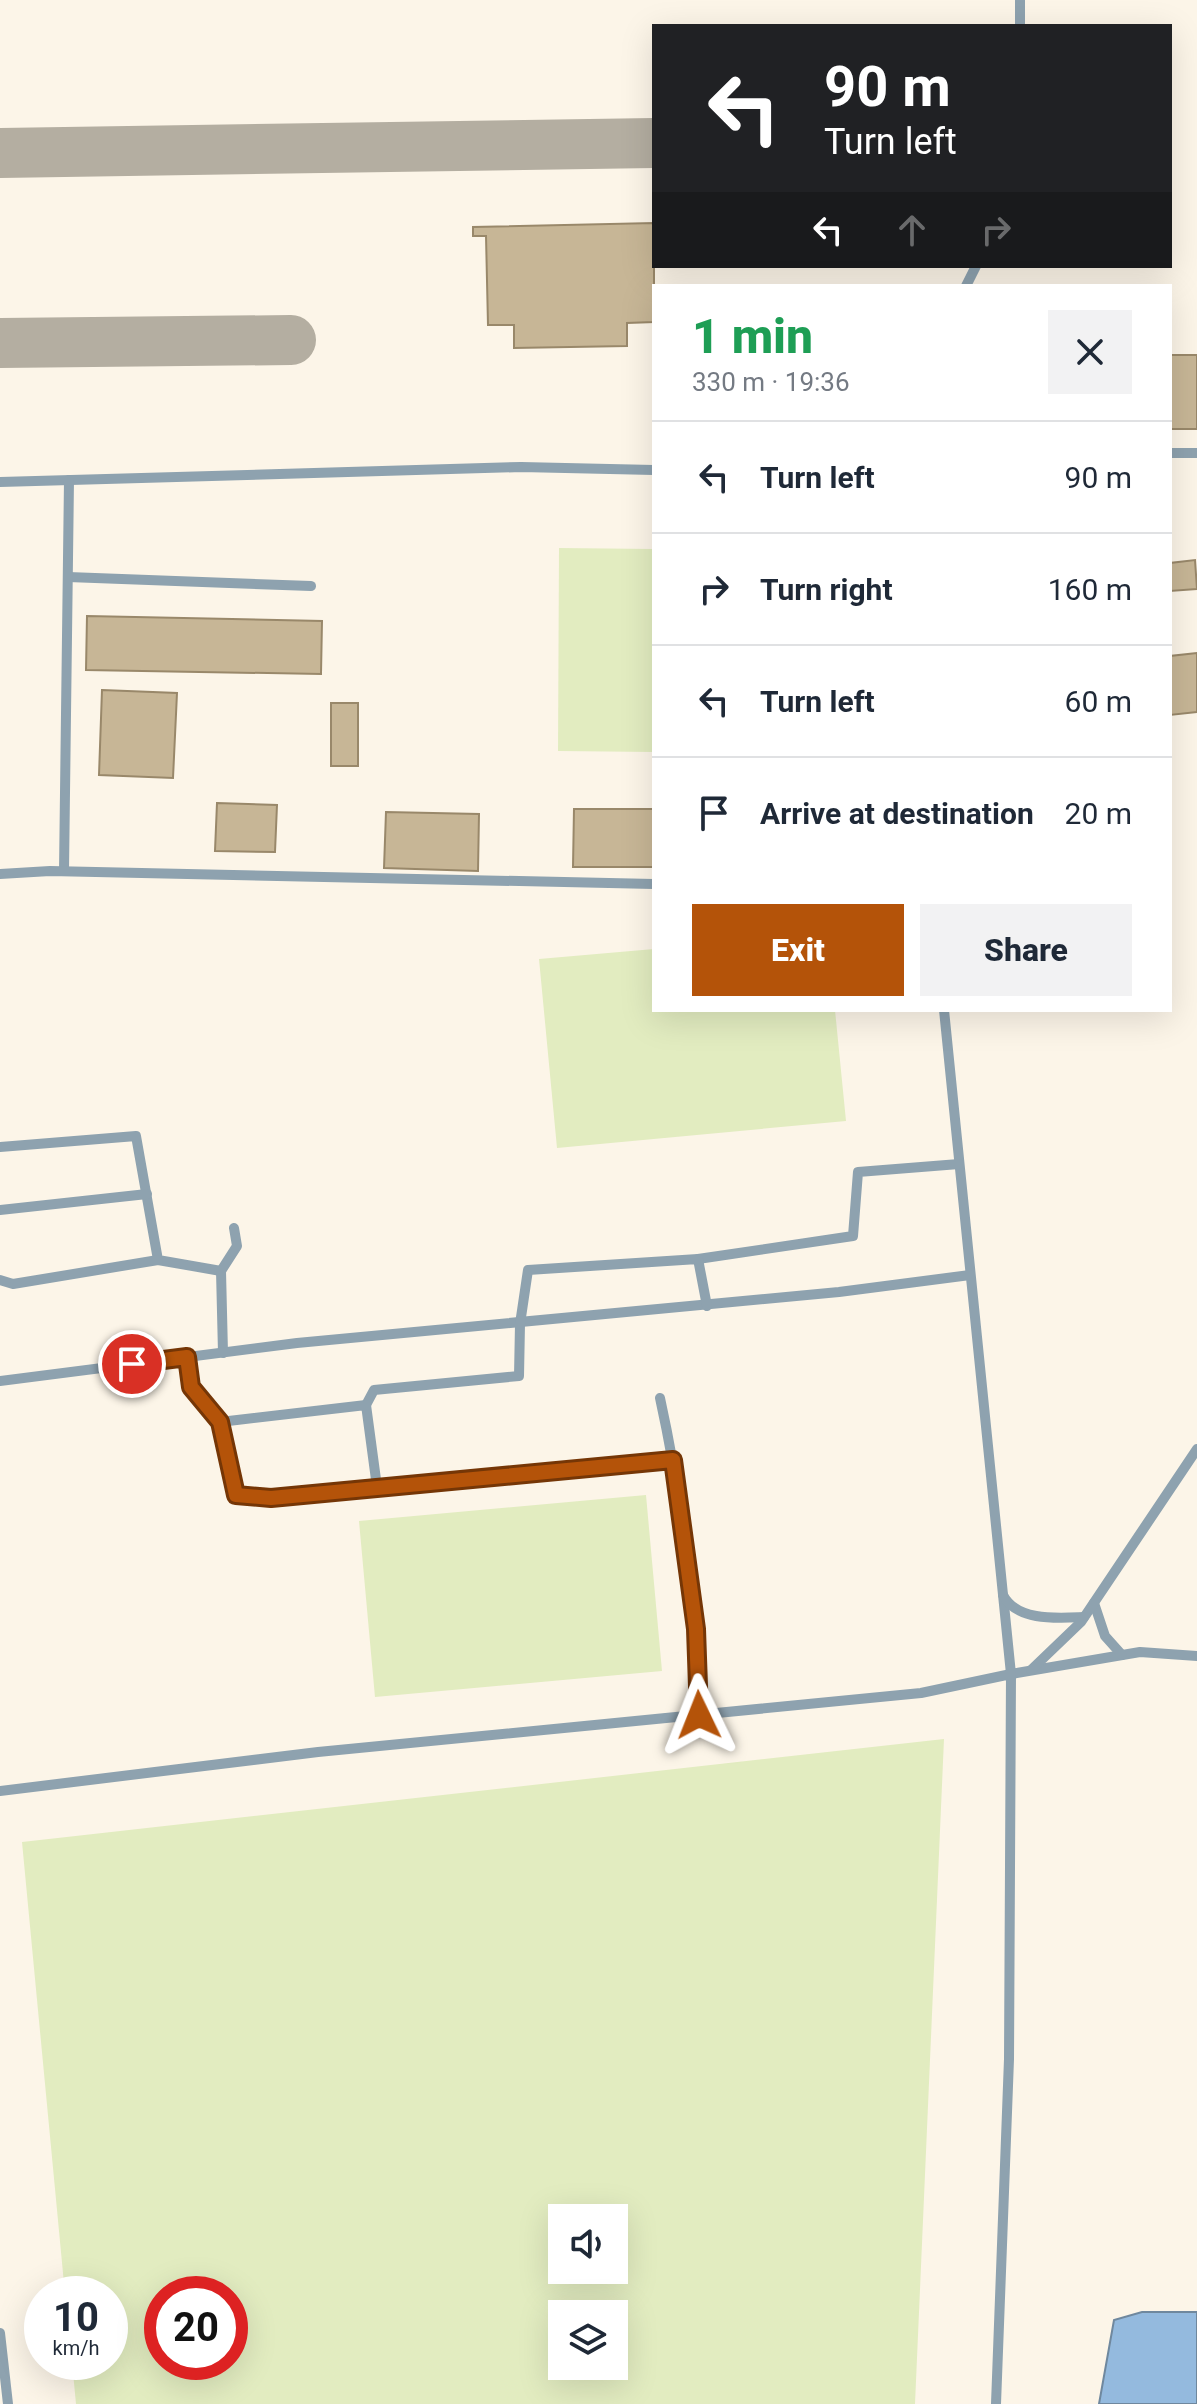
<!DOCTYPE html>
<meta charset="utf-8">
<style>
:root{--surface:#fff;--page:#f2f2f3;--text:#1f2937;--muted:#747a83;--line:#e0e1e3;--accent:#b45309}
body{margin:0;font-family:Roboto,sans-serif;background:var(--page);color:var(--text);height:100vh;display:flex;flex-direction:column;font-size:30px;white-space:nowrap}
*{box-sizing:border-box;margin:0}
p{font-size:26px;color:var(--muted)}
.icon{flex:none;width:44px;height:44px;fill:none;stroke:currentColor;stroke-width:2;stroke-linecap:round;stroke-linejoin:round}
.map{position:relative;flex:1;overflow:hidden}
.details{position:absolute;left:652px;top:284px;width:520px;height:728px;display:flex;flex-direction:column;background:var(--surface);border-radius:0px;box-shadow:0 8px 32px #0002}
.details>*{flex:none}
.banner{position:absolute;left:652px;top:24px;width:520px;height:244px;border-radius:0px;box-shadow:0 8px 32px #0002;background:#202124;color:#fff;overflow:hidden}
.tools{position:absolute;left:548px;top:2204px;display:grid;gap:16px}
.tools a{display:grid;place-items:center;width:80px;height:80px;border-radius:0px;background:var(--surface);box-shadow:0 8px 32px #0002;font-size:40px}
.speed{position:absolute;left:24px;top:2276px;display:flex;gap:16px;font-size:40px;font-weight:700;text-align:center}
.speed>*{display:grid;place-content:center;width:104px;height:104px;border-radius:50%;background:var(--surface);box-shadow:0 8px 32px #0002;line-height:1}
.speed small{font-size:20px;font-weight:400}
.speed .limit{border:12px solid #d22;background:#fff;color:#111}
.pin{position:absolute;display:grid;place-items:center;width:68px;height:68px;color:#fff;margin:-34px;border:4px solid #fff;border-radius:50%;box-shadow:0 2px 8px #0007}
.me{position:absolute;width:88px;margin:-44px;rotate:358deg;stroke-linejoin:round;filter:drop-shadow(0 0 6px #0008)}
.turn{display:flex;align-items:center;gap:28px;height:168px;padding:0 40px;font-size:36px}
.turn .icon{width:104px;height:104px;stroke-width:2.5}
.turn b{display:block;font-size:56px;line-height:68px}
.lanes{display:flex;align-items:center;height:76px;padding:0 40px;background:#0003;justify-content:center;gap:40px;direction:ltr}
.lanes .off{opacity:.35}
.round{display:grid;place-items:center;flex:none;width:84px;height:84px;border-radius:0px;background:var(--page)}
.summary{display:flex;align-items:center;justify-content:space-between;height:136px;padding:0 40px}
h1{font-size:48px;font-weight:800;line-height:60px;color:#1e9e55}
.primary-button{display:flex;gap:16px;margin-top:auto;padding:16px 40px}
.primary-button a{flex:1;height:92px;border-radius:0px;background:var(--accent);color:#fff;font-size:32px;font-weight:800;line-height:92px;text-align:center}
.primary-button a+a{background:var(--page);color:var(--text)}
ul{padding:0;list-style:none}
li{display:flex;align-items:center;gap:24px;height:112px;padding:0 40px;border-top:2px solid var(--line)}
li div{flex:1}
li b{display:block;font-size:30px}
li em{font-style:normal}
.map>svg:first-child{display:block}
.green{fill:#e2ecc0;fill-rule:evenodd}
.water{fill:#94bade;stroke:#6f889e;stroke-width:2}
.lines{fill:none;stroke-linecap:round;stroke-linejoin:round}
.taxiway{stroke:#b4aea1;stroke-width:50}
.building{fill:#c7b696;stroke:#99886a;stroke-width:2}
.service{stroke:#8ea2af;stroke-width:10}
.route-casing{stroke:#753606;stroke-width:20}
.route{stroke:#b45309;stroke-width:14}
</style>
<div class="map">
<svg width="1197" height="2404" viewBox="0 0 1197 2404">
<rect width="100%" height="100%" fill="#fcf5e8"/>
<g class="green">
<path d="M559,548L654,549V752L558,751Z"/>
<path d="M654,949V1010H835L846,1121L557,1148L539,959Z"/>
<path d="M646,1495L662,1671L375,1697L359,1521Z"/>
<path d="M944,1739L915,2404H76L72,2362H110V2294H65L22,1842ZM562,2218H614V2270H562ZM162,2294H230V2362H162ZM562,2314H614V2366H562Z"/>
</g>
<path class="water" d="M1142,2312H1197V2404H1099L1114,2320Z"/>
<g class="lines">
<g class="taxiway">
<path d="M0,153L654,143"/>
<path d="M0,343L291,340"/>
</g>
</g>
<g class="building">
<path d="M654,223V322L627,323V346L514,348V325H488L486,236H473V227Z"/>
<path d="M1170,355H1197V429H1171Z"/>
<path d="M1195,560L1197,589L1170,591V563Z"/>
<path d="M87,616L322,621L321,674L86,670Z"/>
<path d="M1197,653V712L1170,715V656Z"/>
<path d="M102,690L177,693L173,778L99,775Z"/>
<rect x="331" y="703" width="27" height="63"/>
<path d="M217,803L277,805L275,852L215,851Z"/>
<path d="M574,809H654V867H573Z"/>
<path d="M386,812L479,814L478,871L384,868Z"/>
</g>
<g class="lines">
<g class="service">
<path d="M1020,26V0"/>
<path d="M966,286L976,266"/>
<path d="M1170,453H1197"/>
<path d="M0,482L521,467L654,470"/>
<path d="M68,577L311,586"/>
<path d="M64,871L69,480"/>
<path d="M0,874L50,871L654,884"/>
<path d="M944,1010L1011,1674L1140,1652L1197,1656"/>
<path d="M0,1147L136,1136L158,1260L221,1271"/>
<path d="M0,1210L147,1194"/>
<path d="M698,1259L853,1236L858,1172L959,1164"/>
<path d="M0,1280L13,1284L158,1260"/>
<path d="M223,1353L221,1271L237,1246L234,1228"/>
<path d="M187,1357L191,1387L220,1422L236,1495L271,1498L673,1460"/>
<path d="M0,1381L297,1343L839,1292L970,1275"/>
<path d="M660,1398C683,1503 695,1608 699,1715"/>
<path d="M366,1405L374,1390L519,1376L520,1324L528,1270L698,1259L707,1306"/>
<path d="M220,1422L366,1405L377,1487"/>
<path d="M1003,1595C1017,1622 1059,1618 1084,1617"/>
<path d="M1094,1603L1105,1636L1122,1655"/>
<path d="M1031,1670L1081,1622L1197,1449"/>
<path d="M0,1791L318,1752L921,1693L1011,1674L1009,2059L996,2404"/>
<path d="M0,2333L8,2404"/>
</g>
</g>
<g class="lines">
<g class="route-casing">
<path id="route" d="M132,1364L187,1357L191,1387L220,1422L236,1495L271,1498L673,1460L696,1629L699,1715"/>
</g>
<use href="#route" class="route"/>
</g>
</svg>
<div class="tools">
<a><svg class="icon" aria-label="sound" viewBox="0 0 24 24"><path d="M4 9h4l5-4v14l-5-4H4zM17 9q2 3 0 6"/></svg></a>
<a><svg class="icon" aria-label="layers" viewBox="0 0 24 24"><path d="M12 4l9 5-9 5-9-5zM3 14l9 5 9-5"/></svg></a>
</div>
<div class="speed"><div>10<small>km/h</small></div><div class="limit">20</div></div>
<div class="pin" style="left:132px;top:1364px;background:#d93025"><svg class="icon" aria-label="arrive" viewBox="0 0 24 24"><path d="M6 21V4h12l-3 4 3 4H6"/></svg></div>
<svg class="me" style="left:699px;top:1715px" viewBox="-20 -20 40 40"><path d="M0-17L14 15 0 8-14 15z" fill="#b45309" stroke="#fff" stroke-width="4"/></svg>
<div class="banner">
<div class="turn"><svg class="icon" aria-label="left" viewBox="0 0 24 24"><path d="M17 20v-9H6M10 6l-5 5 5 5"/></svg><div><b>90 m</b>Turn left</div></div>
<div class="lanes"><svg class="icon" aria-label="left" viewBox="0 0 24 24"><path d="M17 20v-9H6M10 6l-5 5 5 5"/></svg><svg class="icon off" aria-label="ahead" viewBox="0 0 24 24"><path d="M12 20V5M6 11l6-6 6 6"/></svg><svg class="icon off" aria-label="right" viewBox="0 0 24 24"><path d="M7 20v-9h11M14 6l5 5-5 5"/></svg></div>
</div>
<section class="details">
<div class="summary"><div><h1>1 min</h1><p>330 m · 19:36</p></div><a class="round"><svg class="icon" aria-label="close" viewBox="0 0 24 24"><path d="M6 6l12 12M18 6L6 18"/></svg></a></div>
<ul>
<li><svg class="icon" aria-label="left" viewBox="0 0 24 24"><path d="M17 20v-9H6M10 6l-5 5 5 5"/></svg><div><b>Turn left</b></div><em>90 m</em></li>
<li><svg class="icon" aria-label="right" viewBox="0 0 24 24"><path d="M7 20v-9h11M14 6l5 5-5 5"/></svg><div><b>Turn right</b></div><em>160 m</em></li>
<li><svg class="icon" aria-label="left" viewBox="0 0 24 24"><path d="M17 20v-9H6M10 6l-5 5 5 5"/></svg><div><b>Turn left</b></div><em>60 m</em></li>
<li><svg class="icon" aria-label="arrive" viewBox="0 0 24 24"><path d="M6 21V4h12l-3 4 3 4H6"/></svg><div><b>Arrive at destination</b></div><em>20 m</em></li>
</ul>
<div class="primary-button"><a>Exit</a><a>Share</a></div>
</section>
</div>
